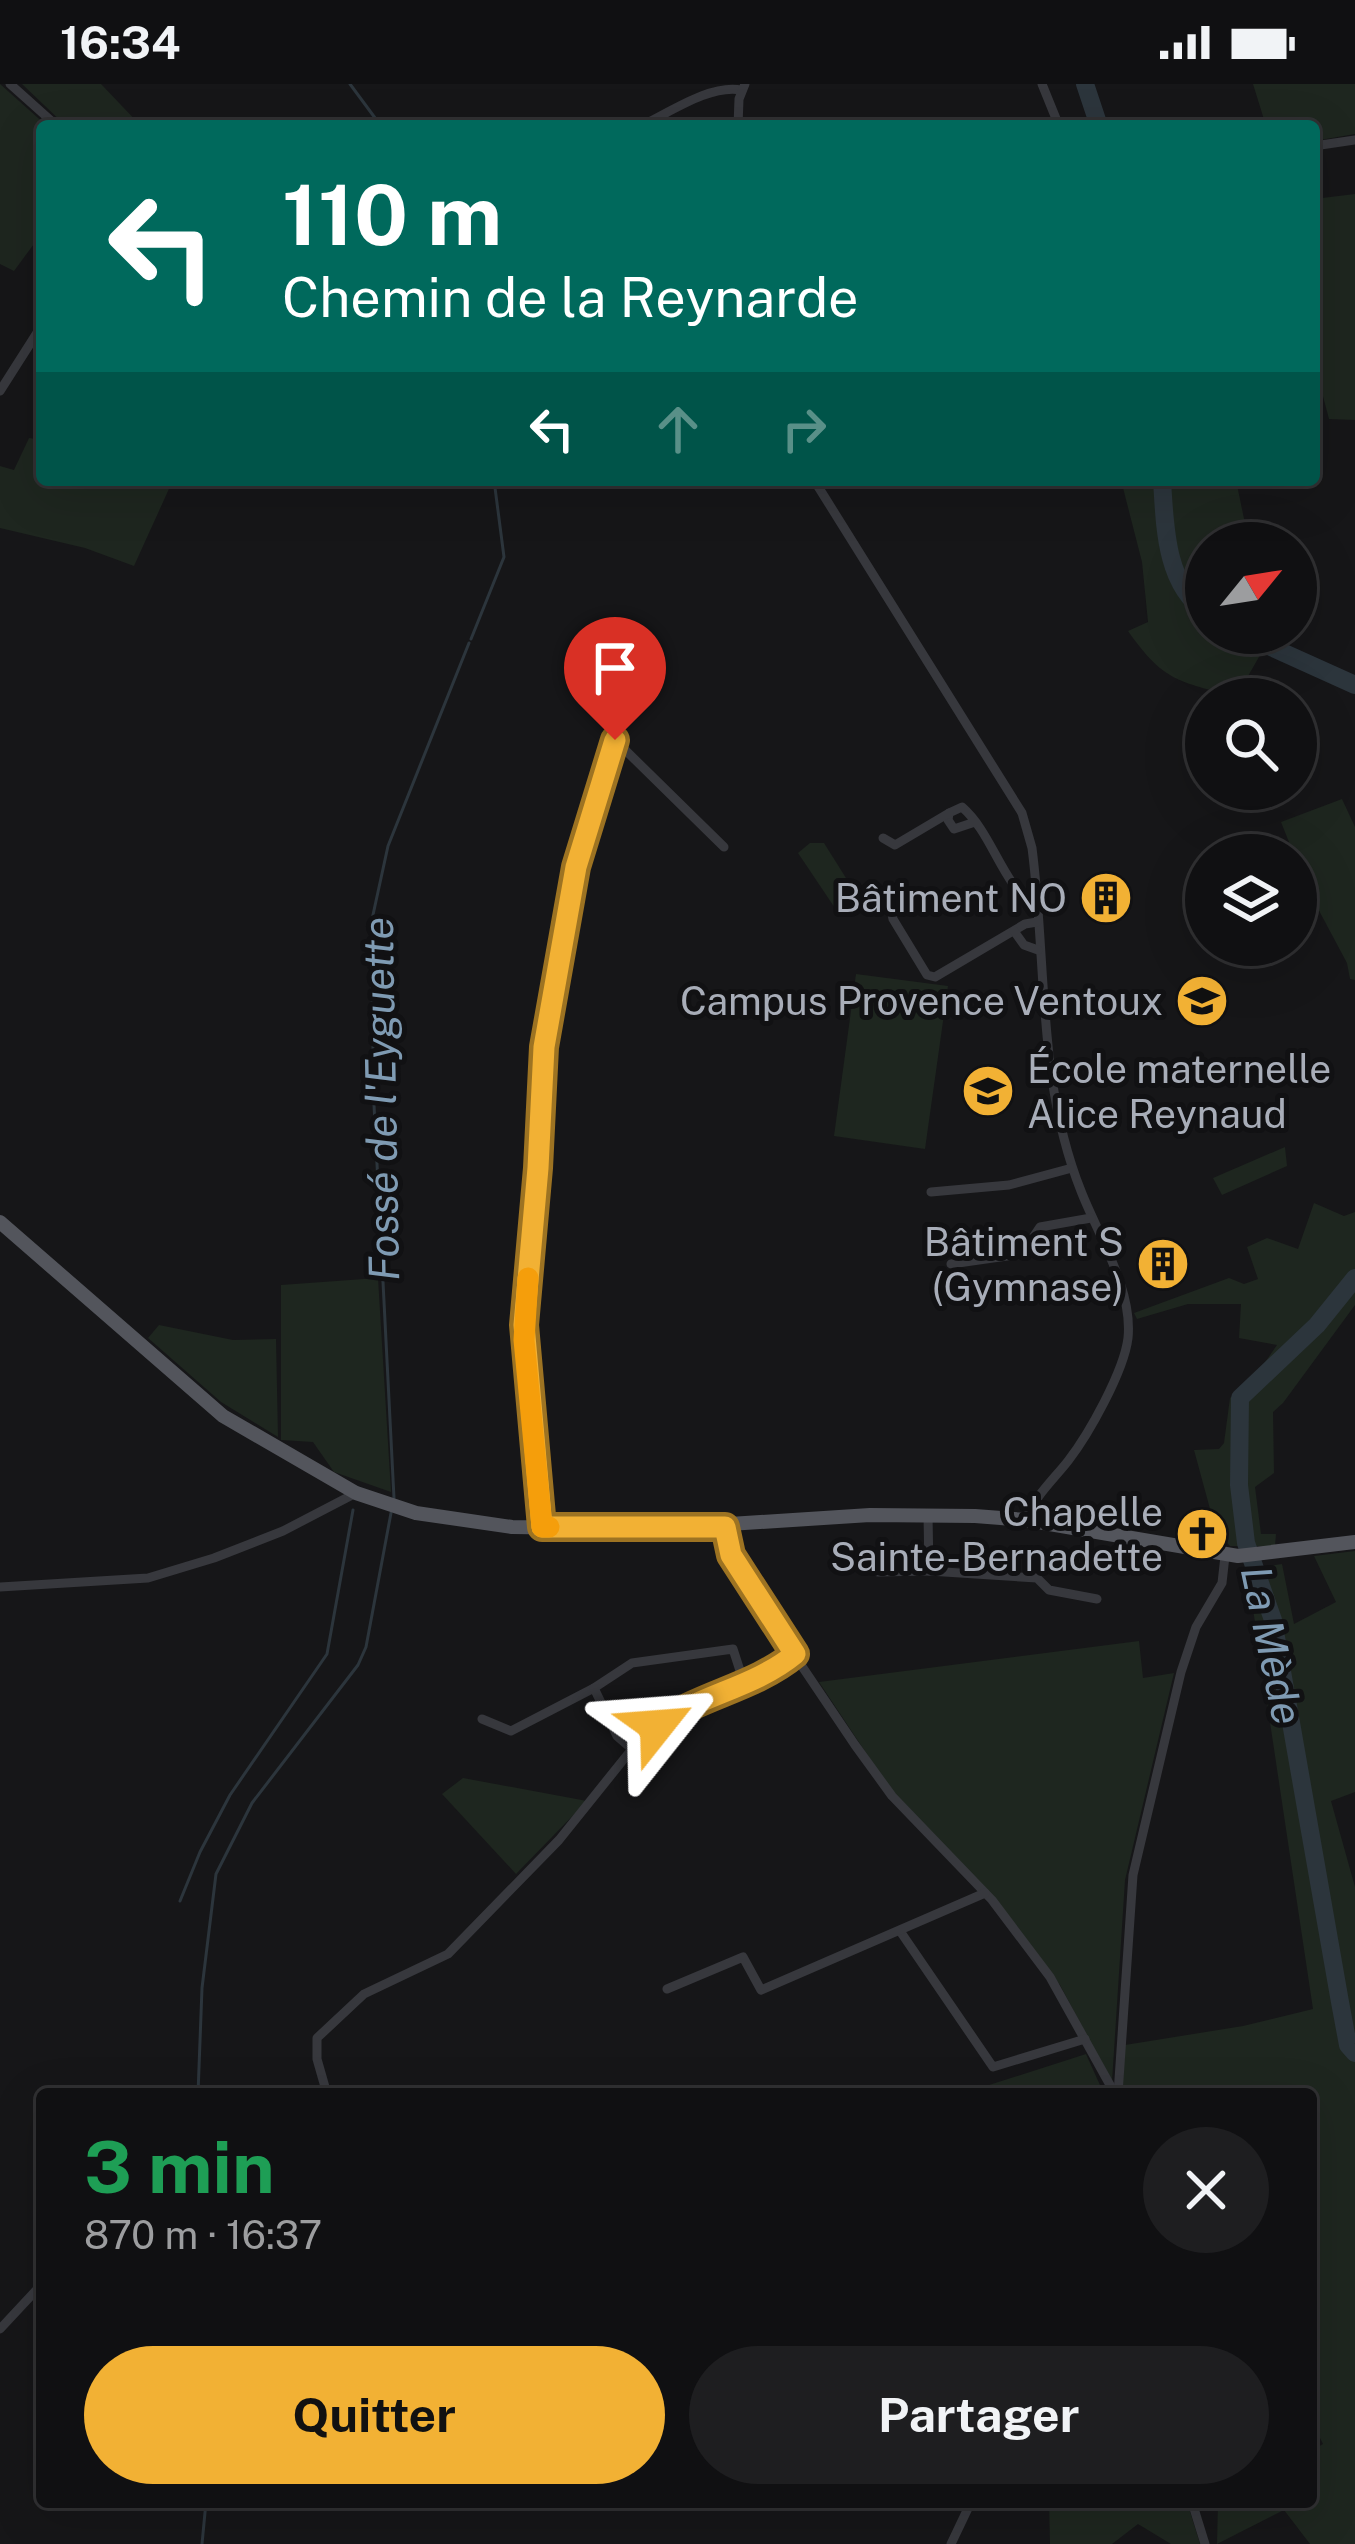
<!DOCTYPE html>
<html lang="fr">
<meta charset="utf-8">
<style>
:root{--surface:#101012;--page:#1e1e20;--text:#f1f3f6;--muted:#9c9d9f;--line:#303032;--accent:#f2b134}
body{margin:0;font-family:"Public Sans",sans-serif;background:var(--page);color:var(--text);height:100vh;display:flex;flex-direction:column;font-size:45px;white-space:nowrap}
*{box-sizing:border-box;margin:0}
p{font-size:39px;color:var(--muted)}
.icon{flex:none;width:66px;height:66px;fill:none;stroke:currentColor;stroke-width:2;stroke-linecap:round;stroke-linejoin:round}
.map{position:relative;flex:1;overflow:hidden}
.sheet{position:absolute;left:36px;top:2004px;width:1281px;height:420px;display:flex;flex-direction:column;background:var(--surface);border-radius:12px;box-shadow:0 12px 48px #0002,0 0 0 3px var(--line)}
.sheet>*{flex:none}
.hud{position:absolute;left:36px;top:36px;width:1284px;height:366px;border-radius:12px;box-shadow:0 12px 48px #0002,0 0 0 3px var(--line);background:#00695c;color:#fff;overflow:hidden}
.needle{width:78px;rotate:60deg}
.buttons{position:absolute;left:1185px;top:438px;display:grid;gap:24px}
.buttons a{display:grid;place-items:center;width:132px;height:132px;border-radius:50%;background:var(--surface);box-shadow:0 12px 48px #0002,0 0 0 3px var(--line);font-size:60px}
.pin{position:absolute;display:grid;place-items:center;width:102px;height:102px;color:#fff;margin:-123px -51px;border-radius:50% 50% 50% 0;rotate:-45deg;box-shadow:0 0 12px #0007}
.pin .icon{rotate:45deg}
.me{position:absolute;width:132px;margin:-66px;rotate:62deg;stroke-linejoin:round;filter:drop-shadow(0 0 9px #0008)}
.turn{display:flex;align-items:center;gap:42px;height:252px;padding:0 48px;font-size:54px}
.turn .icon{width:156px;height:156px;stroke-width:2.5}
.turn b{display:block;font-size:84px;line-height:102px}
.lanes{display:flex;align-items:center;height:114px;padding:0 48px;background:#0003;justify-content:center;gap:60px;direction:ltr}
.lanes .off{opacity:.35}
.round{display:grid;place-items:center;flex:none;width:126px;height:126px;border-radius:63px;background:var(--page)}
.head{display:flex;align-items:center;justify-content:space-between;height:204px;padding:0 48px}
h1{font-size:72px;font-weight:700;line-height:90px;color:#1e9e55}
.action{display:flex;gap:24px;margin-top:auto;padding:24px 48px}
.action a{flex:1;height:138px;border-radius:72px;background:var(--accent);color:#111;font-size:48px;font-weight:700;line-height:138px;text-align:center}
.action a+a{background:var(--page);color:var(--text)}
.status{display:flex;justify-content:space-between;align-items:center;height:84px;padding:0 60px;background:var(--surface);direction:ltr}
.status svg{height:33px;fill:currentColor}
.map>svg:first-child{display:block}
.green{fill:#1e261f}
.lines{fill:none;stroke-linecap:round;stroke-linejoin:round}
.stream{stroke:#2c353c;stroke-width:3}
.river{stroke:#2c353c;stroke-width:18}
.minor{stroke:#37383d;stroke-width:9}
.primary{stroke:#53555c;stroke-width:14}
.route-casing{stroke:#9d7322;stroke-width:30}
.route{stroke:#f2b134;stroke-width:21}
.slow{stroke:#f59e0b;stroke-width:21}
.labels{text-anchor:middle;stroke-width:10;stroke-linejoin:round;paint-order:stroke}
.poi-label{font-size:39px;fill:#a8adb8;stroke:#111113;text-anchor:end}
.water-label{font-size:42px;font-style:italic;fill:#7f9bb3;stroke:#111113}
</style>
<div class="status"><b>16:34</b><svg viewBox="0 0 49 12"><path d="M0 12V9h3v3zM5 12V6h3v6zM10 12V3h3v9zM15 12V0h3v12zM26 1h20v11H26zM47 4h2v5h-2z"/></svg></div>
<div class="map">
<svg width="1355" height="2460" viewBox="0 0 1355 2460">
<rect width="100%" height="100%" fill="#161618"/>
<g class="green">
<path d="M0,0L47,42H42V149L14,187L0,180Z"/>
<path d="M22,0H101L141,42H66Z"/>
<path d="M1253,0H1355V50L1314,57V42H1266Z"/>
<path d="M1355,110V336L1329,335L1314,278V115Z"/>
<path d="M29,354L42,356V396H173L134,482L85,464L0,444V382L14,386Z"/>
<path d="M1121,396H1159L1161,444L1177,509L1206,534V549H1229L1263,566L1236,613C1178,597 1164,598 1128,547L1148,538L1142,478Z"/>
<path d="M1166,396H1236L1249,459H1206V524C1169,496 1168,439 1166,396Z"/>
<path d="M1342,715L1355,743V896L1350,895L1347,879L1308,806L1281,738Z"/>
<path d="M810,759H824L861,818L841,833L798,769Z"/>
<path d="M856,890L948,902L925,1065L834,1052Z"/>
<path d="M1285,1063L1287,1082L1222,1111L1213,1094Z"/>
<path d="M1314,1119L1344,1132L1355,1128V1221L1283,1319L1273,1328L1274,1389L1255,1403L1261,1450H1276L1275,1462H1230L1216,1447L1194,1366L1219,1365L1224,1359L1230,1314L1259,1287L1277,1261L1239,1254L1241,1220H1188L1137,1235L1134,1229L1229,1194L1244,1200L1258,1195L1247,1163L1267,1154L1298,1165Z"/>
<path d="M378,1194L391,1408L334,1388L313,1358L281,1356V1201Z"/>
<path d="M159,1241L233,1256L276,1255L278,1353L221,1318L148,1254Z"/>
<path d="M1355,1467V1708L1331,1717L1355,1803V2460H1310L1284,2426L1217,2460L1218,2418H1311V2367L1323,2360L1311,2336V2010H1122L1125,1961L1243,1942L1313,1925L1247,1485L1282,1480L1294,1540L1336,1518L1314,1472Z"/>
<path d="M1139,1557L1143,1594L1174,1589L1125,1796L1112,1998L1060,1901L991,1810L894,1711L819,1598Z"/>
<path d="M463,1694L587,1717L516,1790L442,1710Z"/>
<path d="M1086,1970L1104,2010H961Z"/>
<path d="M1049,2418H1187L1200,2460H1171L1138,2440L1112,2460H1050Z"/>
</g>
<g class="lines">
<g class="stream">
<path d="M350,0L381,42"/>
<path d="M471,555L504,473L494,396"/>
<path d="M394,1414L374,1021L371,840L388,762L469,559"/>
<path d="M180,1817L200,1768L230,1711L327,1570L353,1426"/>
<path d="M198,2010L202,1904L216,1790L252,1719L358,1581L366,1563L391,1429"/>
<path d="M202,2460L206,2418"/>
</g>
<g class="river">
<path d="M1085,0L1099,42"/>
<path d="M1162,396C1165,442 1165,500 1206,528"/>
<path d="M1240,549L1355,601"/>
<path d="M1355,1194L1317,1241L1240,1314L1239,1401L1246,1459L1273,1536L1340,1918L1348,1961L1355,1969"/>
</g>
<g class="minor">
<path d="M10,0L57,42"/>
<path d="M1042,0L1059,42"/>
<path d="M641,42C669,29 710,0 741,6"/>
<path d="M738,42L739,15L745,0"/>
<path d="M1314,62L1355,56"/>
<path d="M0,307L42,241"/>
<path d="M814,396L1022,729L1032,764C1047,880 1037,997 1081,1107C1098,1151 1133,1205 1128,1254C1124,1287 1089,1350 1068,1377C1054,1395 1033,1414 1026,1436"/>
<path d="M975,738L954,745L948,736L949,729L962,723C993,750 1001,799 1036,824"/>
<path d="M883,754L895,761L949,729"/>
<path d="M891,825L893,835L927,891L935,893L1025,840L1037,838"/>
<path d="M1014,847L1024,861L1038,866"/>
<path d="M931,1108L1009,1101L1072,1084"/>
<path d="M951,1180L1022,1170L1040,1143L1091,1134"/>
<path d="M928,1431L929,1487L1037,1494L1049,1506L1097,1515"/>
<path d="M543,1443L524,1241L538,1084L544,963L576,783L615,656L724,763"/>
<path d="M725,1443L728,1466L760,1520L855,1661L892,1712L992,1816L1050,1893L1115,2010"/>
<path d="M878,1488L929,1487"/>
<path d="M0,1503L148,1494L214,1474L283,1447L356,1409"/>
<path d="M482,1635L511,1647L594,1604"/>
<path d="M632,1665L617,1652L594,1604L632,1579L733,1565L744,1599"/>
<path d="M900,1847L993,1983L1085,1955"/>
<path d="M667,1905L743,1873L761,1906L985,1809"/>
<path d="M327,2010L317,1975V1954L364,1910L448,1870L559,1756L632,1665L657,1643L675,1630L767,1589L795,1570"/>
<path d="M1118,2010L1133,1791L1181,1588L1196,1543L1222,1499L1225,1472"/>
<path d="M0,2245L42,2200"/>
<path d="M1192,2418L1205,2460"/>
<path d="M951,2460L971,2418"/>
</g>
<path class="primary" d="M0,1138L223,1332L356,1409L416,1429L512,1443L653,1445L870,1431L975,1432L1026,1436L1238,1472L1355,1458"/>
</g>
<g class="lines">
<g class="route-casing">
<path id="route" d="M615,656L576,783L544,963L538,1084L524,1241L542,1443H725L731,1471L795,1570C754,1604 698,1611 657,1642"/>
</g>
<use href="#route" class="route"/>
<path class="slow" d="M528,1194L524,1256L542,1443H549"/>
</g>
<defs>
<g id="building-disc" transform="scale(2.7)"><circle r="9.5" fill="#f2b134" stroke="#111113"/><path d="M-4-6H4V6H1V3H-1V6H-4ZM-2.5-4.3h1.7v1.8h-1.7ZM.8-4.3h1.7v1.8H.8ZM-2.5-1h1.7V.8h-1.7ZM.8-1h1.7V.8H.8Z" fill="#111"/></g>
<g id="school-disc" transform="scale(2.7)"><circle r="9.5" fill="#f2b134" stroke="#111113"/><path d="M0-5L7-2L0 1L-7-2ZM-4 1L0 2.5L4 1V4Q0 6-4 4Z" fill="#111"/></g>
<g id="church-disc" transform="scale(2.7)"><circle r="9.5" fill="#f2b134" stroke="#111113"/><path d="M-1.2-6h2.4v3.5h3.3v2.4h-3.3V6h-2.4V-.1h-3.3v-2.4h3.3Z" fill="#111"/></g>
</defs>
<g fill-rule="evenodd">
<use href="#building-disc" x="1106" y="814"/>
<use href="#school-disc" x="1202" y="917"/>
<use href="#school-disc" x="988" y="1007"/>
<use href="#building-disc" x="1163" y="1180"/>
<use href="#church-disc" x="1202" y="1450"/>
</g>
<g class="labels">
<g class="poi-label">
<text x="1067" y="828">Bâtiment NO</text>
<text x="1163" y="931">Campus Provence Ventoux</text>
<text x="1027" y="999" text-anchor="start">École maternelle<tspan x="1027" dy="45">Alice Reynaud</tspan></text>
<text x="1124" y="1172">Bâtiment S<tspan x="1124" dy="45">(Gymnase)</tspan></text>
<text x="1163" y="1442">Chapelle<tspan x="1163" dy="45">Sainte-Bernadette</tspan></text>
</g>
<g class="water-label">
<text transform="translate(381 1015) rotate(-91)" y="15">Fossé de l'Eyguette</text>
<text transform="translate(1272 1561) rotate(78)" y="15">La Mède</text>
</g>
</g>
</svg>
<div class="buttons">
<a><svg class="needle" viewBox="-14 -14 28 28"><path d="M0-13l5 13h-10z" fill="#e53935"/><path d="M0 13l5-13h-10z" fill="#9c9d9f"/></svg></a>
<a><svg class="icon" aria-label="search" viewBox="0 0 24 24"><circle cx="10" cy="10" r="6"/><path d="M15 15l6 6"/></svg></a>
<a><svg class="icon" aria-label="layers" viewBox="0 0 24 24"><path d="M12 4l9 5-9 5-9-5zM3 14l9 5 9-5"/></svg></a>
</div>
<div class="pin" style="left:615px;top:656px;background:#d93025"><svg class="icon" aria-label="arrive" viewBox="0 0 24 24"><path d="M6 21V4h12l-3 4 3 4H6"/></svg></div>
<svg class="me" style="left:657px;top:1642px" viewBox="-20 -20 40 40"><path d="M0-17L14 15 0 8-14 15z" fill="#f2b134" stroke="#fff" stroke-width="4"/></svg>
<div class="hud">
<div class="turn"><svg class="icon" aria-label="left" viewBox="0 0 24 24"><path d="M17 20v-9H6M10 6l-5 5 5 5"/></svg><div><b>110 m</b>Chemin de la Reynarde</div></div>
<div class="lanes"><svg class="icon" aria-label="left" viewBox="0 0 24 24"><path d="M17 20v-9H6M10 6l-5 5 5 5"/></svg><svg class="icon off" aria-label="ahead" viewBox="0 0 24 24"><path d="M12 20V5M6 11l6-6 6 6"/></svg><svg class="icon off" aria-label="right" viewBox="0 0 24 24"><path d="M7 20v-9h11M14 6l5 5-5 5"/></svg></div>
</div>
<section class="sheet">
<div class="head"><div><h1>3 min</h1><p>870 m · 16:37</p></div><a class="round"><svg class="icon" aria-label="close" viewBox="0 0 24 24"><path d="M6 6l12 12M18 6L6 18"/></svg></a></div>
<div class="action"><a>Quitter</a><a>Partager</a></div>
</section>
</div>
